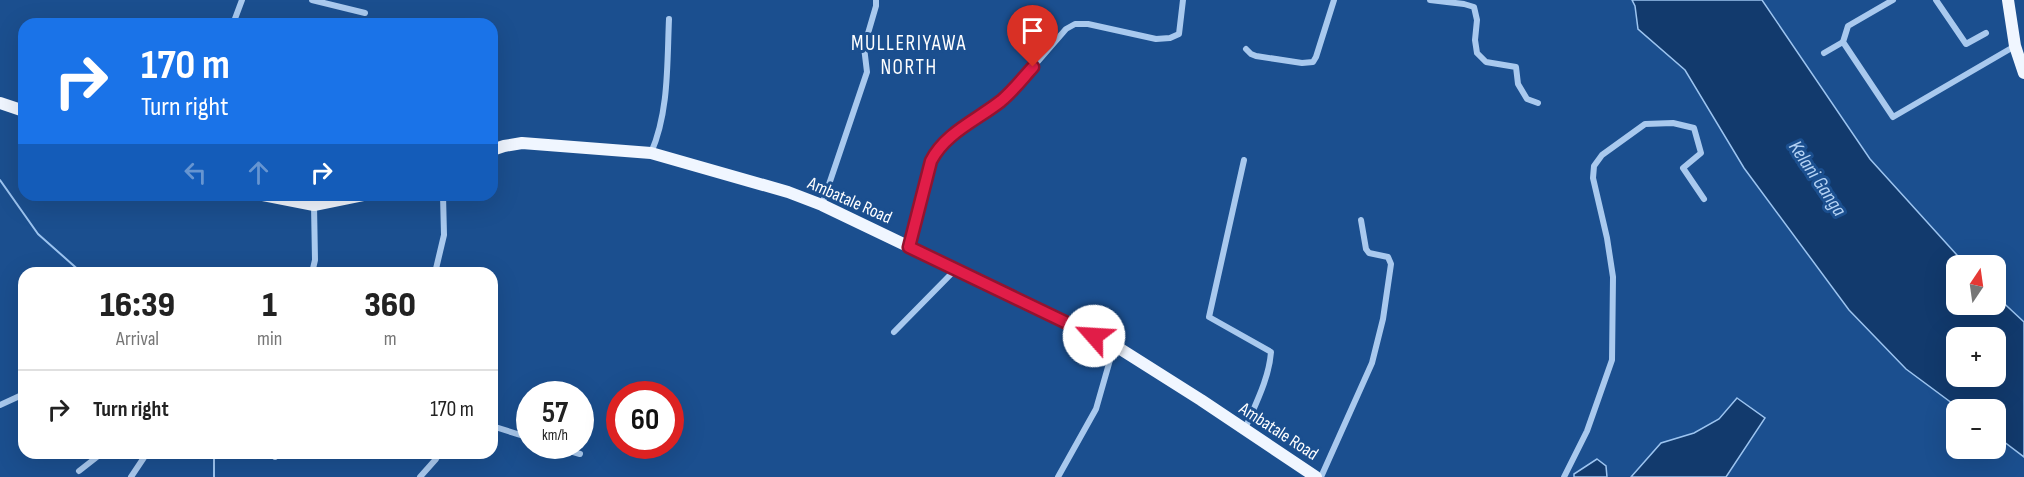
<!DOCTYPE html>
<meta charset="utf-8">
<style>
:root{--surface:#fff;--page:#f6f6f6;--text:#222;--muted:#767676;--line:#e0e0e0}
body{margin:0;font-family:"Sofia Sans Condensed",sans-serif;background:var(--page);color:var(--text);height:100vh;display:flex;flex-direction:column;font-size:22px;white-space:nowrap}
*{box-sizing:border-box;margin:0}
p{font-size:20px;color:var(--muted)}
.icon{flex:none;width:33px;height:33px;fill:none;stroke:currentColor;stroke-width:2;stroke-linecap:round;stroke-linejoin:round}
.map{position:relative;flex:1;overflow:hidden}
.details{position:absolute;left:18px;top:267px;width:480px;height:192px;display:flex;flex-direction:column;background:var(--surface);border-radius:18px;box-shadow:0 6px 24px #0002}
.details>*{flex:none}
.hud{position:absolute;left:18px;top:18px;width:480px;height:183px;border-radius:18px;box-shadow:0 6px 24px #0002;background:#1a73e8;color:#fff;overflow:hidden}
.needle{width:39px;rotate:13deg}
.tools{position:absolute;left:1946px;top:255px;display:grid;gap:12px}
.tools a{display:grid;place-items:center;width:60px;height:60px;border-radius:12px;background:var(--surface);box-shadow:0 6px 24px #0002;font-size:30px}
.speed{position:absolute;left:516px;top:381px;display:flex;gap:12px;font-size:30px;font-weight:700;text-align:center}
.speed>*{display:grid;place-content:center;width:78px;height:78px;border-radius:50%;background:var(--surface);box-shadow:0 6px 24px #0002;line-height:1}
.speed small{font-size:15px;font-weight:400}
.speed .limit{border:9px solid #d22;background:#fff;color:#111}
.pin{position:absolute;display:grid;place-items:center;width:51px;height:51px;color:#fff;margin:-62px -26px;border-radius:50% 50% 50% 0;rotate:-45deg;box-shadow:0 0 6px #0007}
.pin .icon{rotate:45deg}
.me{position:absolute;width:66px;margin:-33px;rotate:296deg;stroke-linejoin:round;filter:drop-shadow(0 0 4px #0008)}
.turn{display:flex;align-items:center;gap:21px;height:126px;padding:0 24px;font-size:27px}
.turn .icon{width:78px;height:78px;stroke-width:2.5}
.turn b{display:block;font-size:42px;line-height:51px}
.lanes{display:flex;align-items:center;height:57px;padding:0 24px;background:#0003;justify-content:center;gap:30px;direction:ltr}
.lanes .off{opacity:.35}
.eta{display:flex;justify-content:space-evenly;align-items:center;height:102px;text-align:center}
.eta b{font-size:36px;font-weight:800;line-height:42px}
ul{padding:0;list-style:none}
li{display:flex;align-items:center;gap:18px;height:78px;padding:0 24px;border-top:2px solid var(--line)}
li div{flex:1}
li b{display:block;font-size:22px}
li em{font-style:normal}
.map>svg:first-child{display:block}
.water{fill:#123a6d;stroke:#9cc4f0;stroke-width:1.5;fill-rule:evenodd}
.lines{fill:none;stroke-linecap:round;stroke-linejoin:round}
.stream{stroke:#9cc4f0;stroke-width:2}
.street{stroke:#a9c9ee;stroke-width:6}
.primary{stroke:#f0f6ff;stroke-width:12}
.route-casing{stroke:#92132f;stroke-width:15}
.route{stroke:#e11d48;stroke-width:10}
.labels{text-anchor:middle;stroke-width:6;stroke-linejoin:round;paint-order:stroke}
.street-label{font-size:18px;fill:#fff;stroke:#1b4f8f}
.water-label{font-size:20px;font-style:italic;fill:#b5d3f5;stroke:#1b4f8f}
.quarter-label{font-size:21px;letter-spacing:1.5px;fill:#fff;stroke:#1b4f8f}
</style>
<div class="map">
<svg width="2024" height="477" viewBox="0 0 2024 477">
<rect width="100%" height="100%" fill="#1b4f8f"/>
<g class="water">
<path d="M1632,0H1762L1870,159L1966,265L1956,266V304H1995V295L2024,322V457L1995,435V410L1960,409L1906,369L1849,310L1744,168L1685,70L1638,29L1635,6ZM1956,338H1995V376H1956Z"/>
<path d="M1737,398L1765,418L1726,477H1631L1661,443L1694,433L1719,419Z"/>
<path d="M1597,459L1606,466L1607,477H1574V474Z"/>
</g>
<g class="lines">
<g class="stream">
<path d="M0,180L38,234L82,273"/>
<path d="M214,453V477"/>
</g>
<g class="street">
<path d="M312,0L365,13"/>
<path d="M1430,0L1464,4L1474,7L1477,20L1475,40L1477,53L1486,62L1516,67L1518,84L1527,99L1538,103"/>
<path d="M1893,0L1848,26L1843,42L1893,117L2015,46"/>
<path d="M1936,0L1966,44L1986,33"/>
<path d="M233,24L242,0"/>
<path d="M1246,49L1251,54L1256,56L1302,63L1313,62L1316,57L1334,0"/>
<path d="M1824,53L1843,42"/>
<path d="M651,153C669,112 667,64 669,19"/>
<path d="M1244,160L1209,317L1271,352C1269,379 1255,405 1245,429"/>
<path d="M822,205L867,72L864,47L876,6V0"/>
<path d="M909,246L931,161L938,149L951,137L1002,100L1033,67L1066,29L1075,24H1088L1156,39L1170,38L1179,34L1183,0"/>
<path d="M312,273L315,260L314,205"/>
<path d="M435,273L444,235L443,195"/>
<path d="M894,332L955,270"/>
<path d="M0,405L24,394"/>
<path d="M492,426L530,438"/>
<path d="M553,446L580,454"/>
<path d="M274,453L275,457"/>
<path d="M79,471L102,453"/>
<path d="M131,477L147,453"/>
<path d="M420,477L436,459L439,453"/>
<path d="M1058,477L1096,409L1114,346"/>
<path d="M1321,477L1372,363L1383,319L1391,264L1388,257L1369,253L1366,249L1361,220"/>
<path d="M1564,477L1587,431L1612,360L1613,277L1607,238L1593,178L1594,166L1602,155L1645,124L1673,123L1694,128L1701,153L1683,168L1704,199"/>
</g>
<g class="primary">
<path d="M2008,0L2015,46L2024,73"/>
<path d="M0,103L24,111"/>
<path d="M492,150L504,146L522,143L651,153L788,192L822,205L1114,345L1201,400L1316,477"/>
<path d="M263,195L314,205L363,195"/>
</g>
</g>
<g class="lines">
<g class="route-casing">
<path id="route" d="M1033,67C1023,78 1013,91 1001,101C977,120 945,133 931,161L909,247L1094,336"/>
</g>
<use href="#route" class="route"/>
</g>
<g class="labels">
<g class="street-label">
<text transform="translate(850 200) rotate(24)" y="6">Ambatale Road</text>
<text transform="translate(1279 431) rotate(33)" y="6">Ambatale Road</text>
</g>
<g class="water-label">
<text transform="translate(1818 178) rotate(56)" y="7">Kelani Ganga</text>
</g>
<g class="quarter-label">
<text x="909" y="50">MULLERIYAWA<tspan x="909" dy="24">NORTH</tspan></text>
</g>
</g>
</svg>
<div class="tools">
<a><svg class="needle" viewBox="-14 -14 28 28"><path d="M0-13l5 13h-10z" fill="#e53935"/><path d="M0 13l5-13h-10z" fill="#767676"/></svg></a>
<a>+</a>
<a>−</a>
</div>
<div class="speed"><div>57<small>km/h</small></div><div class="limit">60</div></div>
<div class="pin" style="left:1033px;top:67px;background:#d93025"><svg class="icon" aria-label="arrive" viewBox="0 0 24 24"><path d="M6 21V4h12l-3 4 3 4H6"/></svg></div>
<svg class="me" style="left:1094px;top:336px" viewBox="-20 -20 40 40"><circle r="19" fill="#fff"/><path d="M0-13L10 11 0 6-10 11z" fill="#e11d48"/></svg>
<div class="hud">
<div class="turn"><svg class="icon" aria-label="right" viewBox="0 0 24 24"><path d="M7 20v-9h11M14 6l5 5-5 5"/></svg><div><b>170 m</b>Turn right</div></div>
<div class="lanes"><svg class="icon off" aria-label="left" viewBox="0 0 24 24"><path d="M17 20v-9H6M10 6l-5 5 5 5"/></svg><svg class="icon off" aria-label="ahead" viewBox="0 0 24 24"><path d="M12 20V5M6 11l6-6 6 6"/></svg><svg class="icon" aria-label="right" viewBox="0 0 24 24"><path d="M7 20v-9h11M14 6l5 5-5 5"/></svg></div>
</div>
<section class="details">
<div class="eta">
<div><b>16:39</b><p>Arrival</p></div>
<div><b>1</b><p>min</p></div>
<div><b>360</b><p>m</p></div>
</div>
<ul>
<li><svg class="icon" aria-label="right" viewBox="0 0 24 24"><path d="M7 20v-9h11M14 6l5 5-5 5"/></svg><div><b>Turn right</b></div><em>170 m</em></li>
</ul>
</section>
</div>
